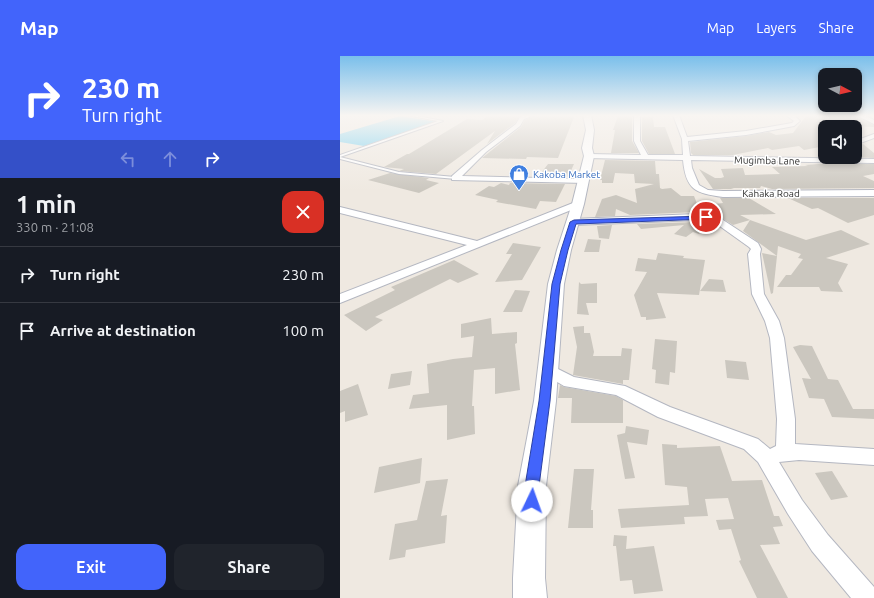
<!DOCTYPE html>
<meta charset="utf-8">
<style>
:root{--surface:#171b24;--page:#20242c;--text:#f1f3f6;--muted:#9ea1a6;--line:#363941;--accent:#4264fb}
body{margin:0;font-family:Ubuntu,sans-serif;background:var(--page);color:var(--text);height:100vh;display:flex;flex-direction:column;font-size:15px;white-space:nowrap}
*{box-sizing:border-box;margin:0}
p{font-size:13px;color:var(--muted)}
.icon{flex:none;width:22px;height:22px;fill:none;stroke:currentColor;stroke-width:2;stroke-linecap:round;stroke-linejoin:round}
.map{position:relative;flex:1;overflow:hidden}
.side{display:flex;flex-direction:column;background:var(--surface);width:340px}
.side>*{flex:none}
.hud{background:#4264fb;color:#fff;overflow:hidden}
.needle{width:26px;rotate:97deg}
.tools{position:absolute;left:478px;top:12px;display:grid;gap:8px}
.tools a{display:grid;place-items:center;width:44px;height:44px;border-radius:8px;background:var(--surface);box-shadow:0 2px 6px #0003;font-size:20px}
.pin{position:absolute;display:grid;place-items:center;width:34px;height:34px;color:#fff;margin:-17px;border:2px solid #fff;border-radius:50%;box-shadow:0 1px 4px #0007}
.me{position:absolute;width:44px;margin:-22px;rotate:3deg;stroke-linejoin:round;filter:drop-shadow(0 0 3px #0008)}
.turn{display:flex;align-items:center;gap:14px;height:84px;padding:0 16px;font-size:18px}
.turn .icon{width:52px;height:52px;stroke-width:2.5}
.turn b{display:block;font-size:28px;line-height:34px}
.lanes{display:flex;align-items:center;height:38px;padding:0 16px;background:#0003;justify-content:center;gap:20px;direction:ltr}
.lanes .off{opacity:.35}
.round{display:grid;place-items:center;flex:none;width:42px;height:42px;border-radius:12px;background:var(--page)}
.overview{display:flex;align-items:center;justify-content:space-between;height:68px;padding:0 16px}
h1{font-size:24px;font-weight:700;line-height:30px}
.action{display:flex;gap:8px;margin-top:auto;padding:8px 16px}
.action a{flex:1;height:46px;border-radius:12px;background:var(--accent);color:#fff;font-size:16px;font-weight:700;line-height:46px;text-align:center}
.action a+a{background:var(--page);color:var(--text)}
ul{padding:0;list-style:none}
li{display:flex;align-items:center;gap:12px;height:56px;padding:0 16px;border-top:1px solid var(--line)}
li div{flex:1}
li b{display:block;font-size:15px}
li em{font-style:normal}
header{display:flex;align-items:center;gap:24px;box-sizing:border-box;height:56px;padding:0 20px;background:var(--accent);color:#fff}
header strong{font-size:19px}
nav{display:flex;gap:22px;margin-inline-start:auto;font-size:14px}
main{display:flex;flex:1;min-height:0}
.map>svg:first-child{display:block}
.water{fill:#75cff0}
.building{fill:#cbc7bf}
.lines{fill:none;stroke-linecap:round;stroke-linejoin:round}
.service-casing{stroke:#b4b7c1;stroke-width:2}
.minor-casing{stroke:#b4b7c1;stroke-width:2}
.secondary-casing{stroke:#b4b7c1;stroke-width:2}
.service{fill:#fff;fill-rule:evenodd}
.minor{fill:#fff;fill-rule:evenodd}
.secondary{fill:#fff;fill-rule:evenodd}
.route{fill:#4264fb;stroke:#2b41a3}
.labels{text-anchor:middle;stroke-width:3;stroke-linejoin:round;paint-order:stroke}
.far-street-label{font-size:10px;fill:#2e2e2e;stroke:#fff}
.far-shop-label{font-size:10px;fill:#366cbe;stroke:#fff;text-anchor:start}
</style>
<header>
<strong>Map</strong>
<nav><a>Map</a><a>Layers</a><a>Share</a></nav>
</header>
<main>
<section class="side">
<div class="hud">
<div class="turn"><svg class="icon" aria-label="right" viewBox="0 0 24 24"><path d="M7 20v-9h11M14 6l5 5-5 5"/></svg><div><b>230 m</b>Turn right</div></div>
<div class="lanes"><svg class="icon off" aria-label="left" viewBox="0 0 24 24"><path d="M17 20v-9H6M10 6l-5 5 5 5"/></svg><svg class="icon off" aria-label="ahead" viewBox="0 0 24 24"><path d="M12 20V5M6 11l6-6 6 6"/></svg><svg class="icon" aria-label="right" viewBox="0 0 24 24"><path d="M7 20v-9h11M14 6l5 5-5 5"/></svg></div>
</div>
<div class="overview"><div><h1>1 min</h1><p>330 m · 21:08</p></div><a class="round" style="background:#d93025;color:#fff"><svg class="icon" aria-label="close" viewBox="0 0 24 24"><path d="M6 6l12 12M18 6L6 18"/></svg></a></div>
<ul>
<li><svg class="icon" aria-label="right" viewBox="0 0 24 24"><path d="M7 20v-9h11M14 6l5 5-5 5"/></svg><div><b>Turn right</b></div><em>230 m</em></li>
<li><svg class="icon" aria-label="arrive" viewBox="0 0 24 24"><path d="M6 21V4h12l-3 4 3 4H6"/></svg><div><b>Arrive at destination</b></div><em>100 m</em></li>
</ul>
<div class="action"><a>Exit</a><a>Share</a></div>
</section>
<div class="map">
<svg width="534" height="542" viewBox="0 0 534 542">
<rect width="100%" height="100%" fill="#efe9e1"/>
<path class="water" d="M60,60L98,66L24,90L0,86V78Z"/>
<g class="building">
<path d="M150,59H181L175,67L147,88L155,75L96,118L59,115L64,113L44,111L67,98H69L122,66L127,63L142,64Z"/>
<path d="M196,59L234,61L218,102L187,101L186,103L142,102L181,71L185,64Z"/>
<path d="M485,59V90L464,94L459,90L432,94L428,92L393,99H353L351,97L350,86L406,80L429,76L436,79L453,77L466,60Z"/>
<path d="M278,60L292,61V85L299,97H271L275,74H273Z"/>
<path d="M515,60L534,69V71L515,70Z"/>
<path d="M302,61H313L314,71H325L335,98H309L302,85Z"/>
<path d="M523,88L534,97V102L515,101V90Z"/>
<path d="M265,104L315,105L316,118H319L320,132L322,133L331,132L341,140H354L358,150L383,147L380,142H409L436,158L400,159L410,164L393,169L380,161L357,156L290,159L276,153L275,160L255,161L262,143L276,139L297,147L295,133L314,128L295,127L294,118L275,117L273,127H262V124H260Z"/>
<path d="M208,108H234L228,121L199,120Z"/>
<path d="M478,108H534V118L523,120L534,125V132L432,133L421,130L420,132H391L394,133H373L359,113L375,122H381L384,121L381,113L403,112L405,119L440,118L432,111L468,110L465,109Z"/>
<path d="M50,117L89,122L86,124L99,127L79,137L28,124Z"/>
<path d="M161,127L169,129L170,127L225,128L216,146L200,145L196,153L156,146L158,144L135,139L149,130L154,131Z"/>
<path d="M448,142H534V159L508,167L478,152L472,153Z"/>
<path d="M410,164L466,184L501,174L530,188L486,202L508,208L498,227L503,236L481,235L479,231H437L446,219H451L463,203L458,202L461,198L438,190L437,200L403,175Z"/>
<path d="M357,166L369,167L359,178L353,176L346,181L334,178L344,169L301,173L297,168Z"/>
<path d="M272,169L269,183L259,182L257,170Z"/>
<path d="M248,183L261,184L259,196H244Z"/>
<path d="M173,187L201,191L182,224L155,226L172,198H166Z"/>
<path d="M318,197L344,200L343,202L365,204L359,239L317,237L326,262L306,264V261H301L294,239L307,216L295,215L298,202L316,204Z"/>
<path d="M422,197L437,200L433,237L431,238Z"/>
<path d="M114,204L139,218L118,227L110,223L78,239L35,261L43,264L26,275L4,259L55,234L51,231Z"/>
<path d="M369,223L383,224L386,236L360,235Z"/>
<path d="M239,226L241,228L257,227V247H246L249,259L237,258Z"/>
<path d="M175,234L190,235L182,256H163Z"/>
<path d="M151,262L152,278L177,276V287L175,288L180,334L155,338V312L134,314L132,350H134L135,378L107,384V349L69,353L73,339L89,337L87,308L113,303L132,301L134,280L121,282V268Z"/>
<path d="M244,270V277H250L254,296L253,300H281L282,292L292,293L289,324H283V328L233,319L237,291L233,271Z"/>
<path d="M315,283L337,285L335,317L330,316L329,329L315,327L316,314L312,313Z"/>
<path d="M460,289L472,290L488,323L498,324L513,353H534V363L492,361L484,343L469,342L462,322L471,323L453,291Z"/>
<path d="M385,304L406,306L409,324L387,322Z"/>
<path d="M72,315L70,329L48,333L51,318Z"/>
<path d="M18,328L28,359L5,366V355L0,357V335Z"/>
<path d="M220,329L224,331L276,340L283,344V367H231L232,342H218Z"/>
<path d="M286,370L309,374L307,389L287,386L295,422L285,423L277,379L285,377Z"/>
<path d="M322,388L337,389V392L380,390L392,425L422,424L434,460H439L443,470L433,471L440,488L420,489L448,542H417L399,505L401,504L391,473L379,474L376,464L394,463L388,442L365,443L368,460L344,461L345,468L281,472L278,453L349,449L347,431L325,429Z"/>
<path d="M82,402L80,427L34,437L39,411Z"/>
<path d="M234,413H254L251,454H253V472H228Z"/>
<path d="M492,415L508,441L491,444L475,417Z"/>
<path d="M108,423L101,460L107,459L105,487L66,494L65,501L49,504L55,468L77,464L86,425Z"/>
<path d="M274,479L287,480L286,493L314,490L323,535L294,538L292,524L280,525L276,490H273Z"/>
</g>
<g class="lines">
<g class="service-casing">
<path id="service" d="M66,59H72L103,65L0,101L59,116L115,121H116V123L59,118L0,103V99L98,65Z"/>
</g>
<g class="minor-casing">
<g id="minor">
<path d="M186,59H195L184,63L180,70L146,96L122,120L243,123H246L247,125L246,127L112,124V120L142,94L176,68L180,61Z"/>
<path d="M294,59H300V85L308,99H343L342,83L333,59H339L347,81L406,75L452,67L454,65L446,59H454L460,65L454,70L406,79L348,85L350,100L534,103V107L351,104L352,112L359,129L368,134L383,135L534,134V140L383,141C355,137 346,134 343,104L246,102L245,100L249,98L301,99L294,85Z"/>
<path d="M516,59H524L534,64V68Z"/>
<path d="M534,78V82L515,89V85Z"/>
<path d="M238,145L241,146L243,148L241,150L0,247V238L127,189L0,157V151L137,185Z"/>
<path d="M357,158L380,162L418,187L421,193L420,198L424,238L439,265L444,282L455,363V388L534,393V409L459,404L439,406L462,444L488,479L534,531V542H511L472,495L448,458L418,406L404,393L318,361L276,339L224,330L202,317L200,313L202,309L208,308L234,321L285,330L330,351L418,383L430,393L436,390L437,363L430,282L425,265L412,238L408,198L411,193L409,191L374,166L357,164L233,169L228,166L233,163Z"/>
</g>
</g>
<g class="secondary-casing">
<path id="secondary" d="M243,59H251L254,74L252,92L254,100L244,148L231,194L224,228L216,345L206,430L205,522L207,542H173V522L178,430L194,345L208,228L217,194L232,148L244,100L242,92L246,74Z"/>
</g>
<use href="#service" class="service"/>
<use href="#minor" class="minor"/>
<use href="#secondary" class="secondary"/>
</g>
<linearGradient id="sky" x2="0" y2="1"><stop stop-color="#7abfeb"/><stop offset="0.44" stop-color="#f8f5f2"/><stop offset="1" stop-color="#f8f5f2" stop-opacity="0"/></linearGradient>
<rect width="534" height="135" fill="url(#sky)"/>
<path class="route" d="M366,160L369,161L368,163L236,168L228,194L220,228L210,345L199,430L198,445L196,450L192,451L187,450L185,445V430L199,345L212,228L221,194L230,166L234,164Z"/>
<defs>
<g id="shop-pin" transform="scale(1)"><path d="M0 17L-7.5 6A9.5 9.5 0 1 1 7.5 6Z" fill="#3f7fe0" stroke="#fff"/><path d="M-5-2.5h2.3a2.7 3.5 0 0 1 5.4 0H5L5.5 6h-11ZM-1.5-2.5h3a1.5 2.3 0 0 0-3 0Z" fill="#fff"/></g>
</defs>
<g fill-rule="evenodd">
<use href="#shop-pin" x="179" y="118"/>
</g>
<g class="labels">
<g class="far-street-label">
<text transform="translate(427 104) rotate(1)" y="4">Mugimba Lane</text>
<text x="431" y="141">Kahaka Road</text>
</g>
<g class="far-shop-label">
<text x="193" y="122">Kakoba Market</text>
</g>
</g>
</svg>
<div class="tools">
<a><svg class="needle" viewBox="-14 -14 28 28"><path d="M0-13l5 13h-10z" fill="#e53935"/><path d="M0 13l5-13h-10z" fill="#9ea1a6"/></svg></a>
<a><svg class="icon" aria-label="sound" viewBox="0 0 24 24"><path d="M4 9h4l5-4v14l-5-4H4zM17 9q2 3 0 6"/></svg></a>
</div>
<div class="pin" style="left:366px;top:161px;background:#d93025"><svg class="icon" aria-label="arrive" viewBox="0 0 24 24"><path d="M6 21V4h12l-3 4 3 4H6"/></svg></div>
<svg class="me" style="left:192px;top:445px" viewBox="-20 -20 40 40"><circle r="19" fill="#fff"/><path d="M0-13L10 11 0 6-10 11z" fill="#4264fb"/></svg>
</div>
</main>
